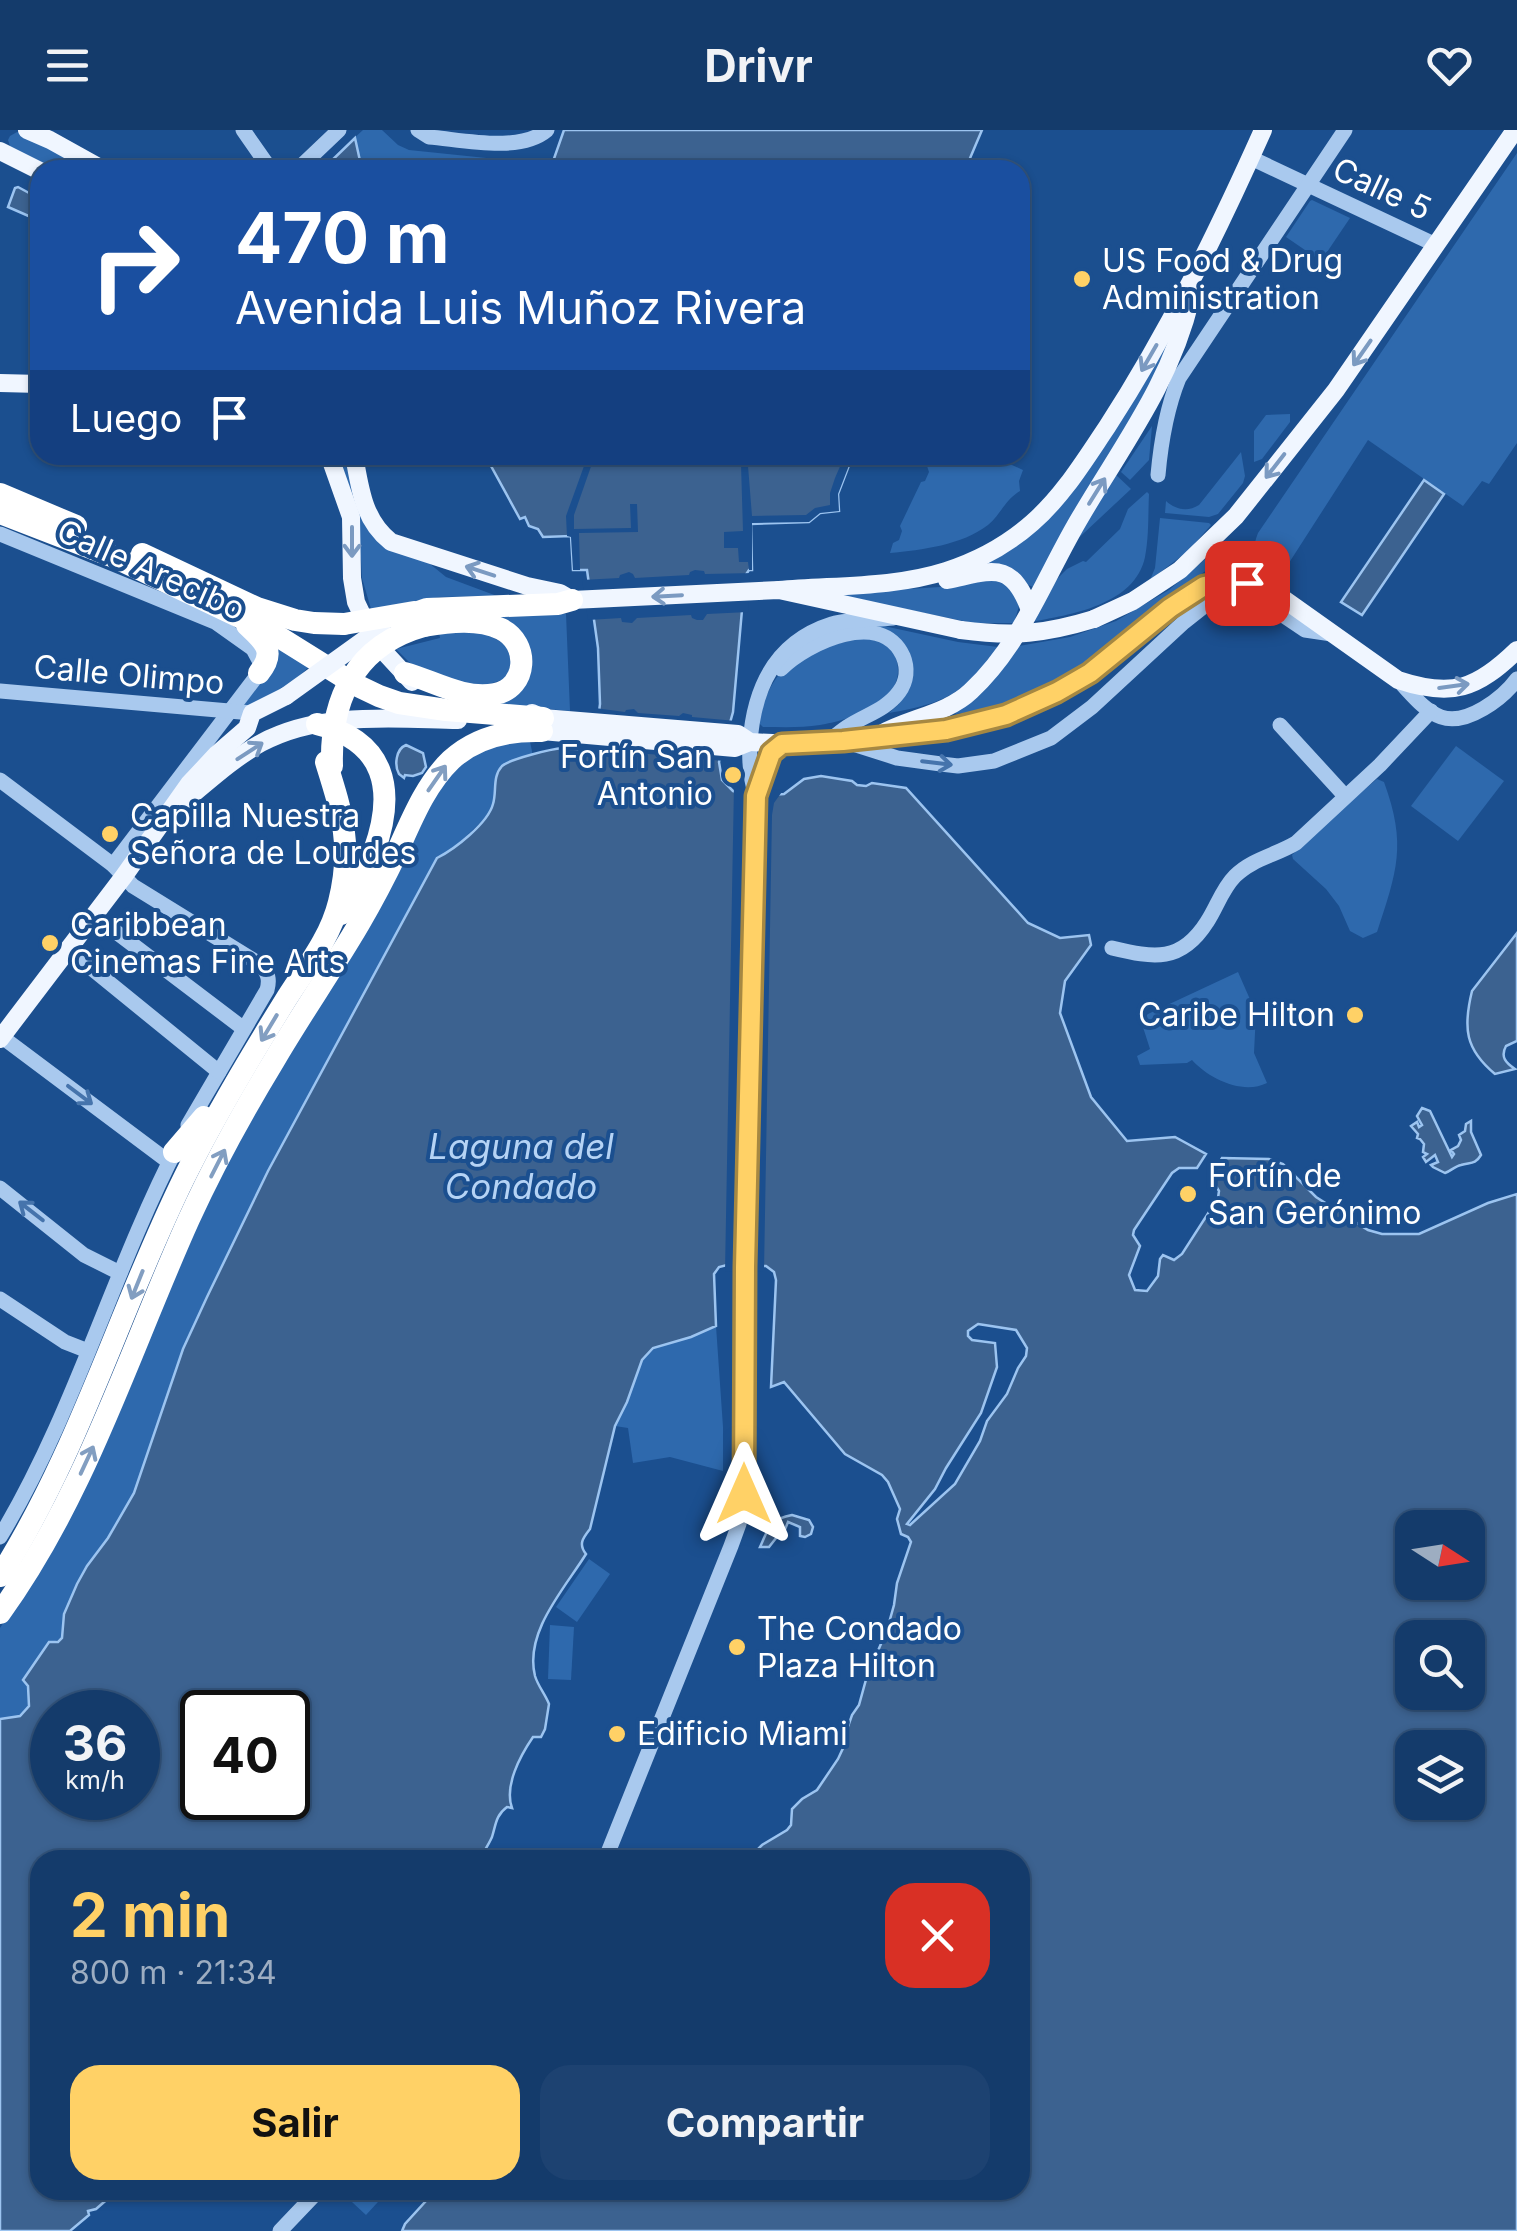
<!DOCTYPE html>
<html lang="es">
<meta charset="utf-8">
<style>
:root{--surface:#143b6b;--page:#1d4271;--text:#f1f3f6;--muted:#9dadc1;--line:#33557e;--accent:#ffd166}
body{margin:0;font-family:Inter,sans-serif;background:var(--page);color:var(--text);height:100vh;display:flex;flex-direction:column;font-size:38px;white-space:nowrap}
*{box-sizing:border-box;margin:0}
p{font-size:32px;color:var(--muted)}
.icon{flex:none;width:55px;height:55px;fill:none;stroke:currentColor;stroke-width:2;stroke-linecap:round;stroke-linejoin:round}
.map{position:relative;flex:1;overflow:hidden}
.sheet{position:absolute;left:30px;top:1720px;width:1000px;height:350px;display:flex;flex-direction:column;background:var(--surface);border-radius:30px;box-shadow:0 2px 8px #0004,0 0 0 2px var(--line)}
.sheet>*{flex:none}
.hud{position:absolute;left:30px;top:30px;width:1000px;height:305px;border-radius:30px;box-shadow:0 2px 8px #0004,0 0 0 2px var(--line);background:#1a4fa0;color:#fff;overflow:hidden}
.needle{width:65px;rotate:102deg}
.controls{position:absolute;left:1395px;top:1380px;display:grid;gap:20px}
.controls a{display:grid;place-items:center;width:90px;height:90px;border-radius:20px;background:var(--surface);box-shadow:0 2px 8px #0004,0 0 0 2px var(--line);font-size:50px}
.speed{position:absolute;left:30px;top:1560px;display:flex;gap:20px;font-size:50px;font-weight:700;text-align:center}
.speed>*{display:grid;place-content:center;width:130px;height:130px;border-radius:50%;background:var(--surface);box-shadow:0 2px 8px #0004,0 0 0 2px var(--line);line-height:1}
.speed small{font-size:25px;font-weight:400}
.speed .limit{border:5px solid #111;border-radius:15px;background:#fff;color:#111}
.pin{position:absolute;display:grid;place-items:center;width:85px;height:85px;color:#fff;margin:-42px;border-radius:20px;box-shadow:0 5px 15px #0006}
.me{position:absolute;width:110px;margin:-55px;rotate:0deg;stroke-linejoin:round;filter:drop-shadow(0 0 8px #0008)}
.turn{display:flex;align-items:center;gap:35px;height:210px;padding:0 40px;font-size:45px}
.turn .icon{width:130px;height:130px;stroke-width:2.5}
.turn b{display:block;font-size:70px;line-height:85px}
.then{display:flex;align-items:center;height:95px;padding:0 40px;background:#0003;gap:20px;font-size:38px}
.round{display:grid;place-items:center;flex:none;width:105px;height:105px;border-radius:30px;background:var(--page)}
.overview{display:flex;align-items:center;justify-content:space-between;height:170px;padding:0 40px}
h1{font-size:60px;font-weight:700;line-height:75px;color:var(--accent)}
.cta{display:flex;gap:20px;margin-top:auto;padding:20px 40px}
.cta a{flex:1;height:115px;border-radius:30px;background:var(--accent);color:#111;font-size:40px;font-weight:700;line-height:115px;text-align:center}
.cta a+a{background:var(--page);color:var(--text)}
header{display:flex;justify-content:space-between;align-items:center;height:130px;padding:0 40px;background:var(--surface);font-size:45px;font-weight:700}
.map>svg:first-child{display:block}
.green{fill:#2e69ad}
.water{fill:#3c6290;stroke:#9cc4f0;stroke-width:2.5;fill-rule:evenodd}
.pier{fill:#1b4f8f}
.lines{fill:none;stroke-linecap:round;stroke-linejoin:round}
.minor{stroke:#a9c9ee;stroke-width:15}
.major{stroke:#f0f6ff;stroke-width:18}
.highway{stroke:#fff;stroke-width:22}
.major-bridge{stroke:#f0f6ff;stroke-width:18}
.highway-bridge{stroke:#fff;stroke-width:22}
.oneway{stroke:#7b9ac1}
.oneway2{stroke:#4674ac}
.oneway3{stroke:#829ec1}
.route-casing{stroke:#a68842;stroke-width:25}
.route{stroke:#ffd166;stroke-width:18}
.poi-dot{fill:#ffd166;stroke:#1b4f8f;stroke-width:4}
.labels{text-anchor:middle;stroke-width:8;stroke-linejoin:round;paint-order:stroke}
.street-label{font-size:32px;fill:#fff;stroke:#1b4f8f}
.poi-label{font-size:32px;fill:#fff;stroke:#1b4f8f;text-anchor:start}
.water-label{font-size:35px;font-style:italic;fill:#b5d3f5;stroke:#1b4f8f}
</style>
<header><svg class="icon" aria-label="menu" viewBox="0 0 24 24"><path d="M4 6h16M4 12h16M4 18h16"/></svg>Drivr<svg class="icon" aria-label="heart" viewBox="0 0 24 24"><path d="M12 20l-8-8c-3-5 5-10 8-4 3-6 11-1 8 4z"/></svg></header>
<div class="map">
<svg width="1517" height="2101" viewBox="0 0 1517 2101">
<rect width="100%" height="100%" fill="#1b4f8f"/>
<g class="green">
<path d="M363,0H382L398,15L409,20L496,29L551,31L548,40H319Z"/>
<path d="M17,2L21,3L90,40H54L11,19L8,10L10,6Z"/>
<path d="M1517,23V313L1489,354L1482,351L1463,376L1368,310L1278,450C1260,436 1248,428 1258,403Z"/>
<path d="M1312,70L1350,88L1321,131L1286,107L1310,71Z"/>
<path d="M1167,213L1170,214L1153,255L1033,457L984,435L1009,419Z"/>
<path d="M1290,284V292L1262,329L1254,332V301L1266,285Z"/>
<path d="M1152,296L1149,330L1130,350L1121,342Z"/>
<path d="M1241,322L1245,346L1243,353L1218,384L1209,387L1165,383L1166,371C1176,380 1188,382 1199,375Z"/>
<path d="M336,325H348L359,376L446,447L497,466L439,467L371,479L362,448L361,430Z"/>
<path d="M932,325H990L1023,340L1019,351L1020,361C1005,370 1001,384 988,395C962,415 922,420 890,423L893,413L899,410L902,401L900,396L921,352L925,351L929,342L927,336Z"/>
<path d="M1114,343L1131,359L1069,417Z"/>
<path d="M1147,362L1149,364C1148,385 1149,407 1145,427C1135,475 1070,485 1030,492L1050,456L1067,439L1083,431L1086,432L1120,399L1128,379Z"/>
<path d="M1160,388L1209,393L1211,395L1188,421L1150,450L1155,438Z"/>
<path d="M1226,411L1232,418L1223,428C1208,439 1193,450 1179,461C1110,515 1047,575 955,584L1013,517L1070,507L1116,491L1169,460Z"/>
<path d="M990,448L1007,452L1019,476L1014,493H973L831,464L940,457L968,450Z"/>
<path d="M566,484L570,581L479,573L527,539L483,487Z"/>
<path d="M879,495L958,512L998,517C964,564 946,573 889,583L899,574V508L878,497Z"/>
<path d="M480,501L511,517L512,547L476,558L417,540L396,519L440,508L439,502Z"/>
<path d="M861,508C878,510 894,513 897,532C906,572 851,590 820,595C802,598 782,597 763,597L758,592C775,527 802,523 861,508Z"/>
<path d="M277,516L313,533C290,554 277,571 245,576L244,573Z"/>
<path d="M529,607L533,626L507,632L495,651V669L490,683L452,720L437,728L268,1041L134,1363L108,1408L87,1436L77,1454L64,1484L62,1508L53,1512L28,1556L29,1576L20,1586L0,1589V1498L44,1431L211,1060L432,666L475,620Z"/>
<path d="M1456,616L1504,651L1458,711L1411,676Z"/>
<path d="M1377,649L1384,652C1407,715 1397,741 1377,802L1363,808L1350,801L1339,776L1326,759L1293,729L1292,725L1333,686Z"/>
<path d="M1238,842L1256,883L1254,923L1267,953C1243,965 1209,949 1192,930L1187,933L1140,935L1137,926L1150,919L1141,891L1148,884Z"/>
<path d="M716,1196L723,1297V1341L670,1327L633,1333L628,1298L615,1296L627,1272L642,1230L653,1218L691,1207Z"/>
<path d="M589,1429L610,1444L577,1492L556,1477Z"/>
<path d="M550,1495L574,1497L571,1550L548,1549Z"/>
<path d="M339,2060H389L366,2085Z"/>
</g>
<g class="water">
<path d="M564,0H982L965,40H550Z"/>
<path d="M355,8L362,40H322Z"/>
<path d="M18,57L40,69V91L8,77L15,58Z"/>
<path d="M485,325H853L838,364L839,381L820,383L809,392L751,394L752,440H749L745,446L733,582L719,632L722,650L733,661L756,666L784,664L804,649L821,646L852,651L857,655L866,656L872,653L906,658L1028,793L1060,808L1089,805L1091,815L1065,851L1060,883L1091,967L1127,1011L1175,1007L1206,1024L1197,1038H1179L1172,1043L1134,1100L1133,1105L1140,1116L1129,1145L1135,1160L1147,1161L1158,1146L1160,1129L1163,1125L1174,1130L1182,1124L1218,1068L1219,1061L1210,1046L1222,1028L1269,1029L1283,1034L1316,1067L1368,1100L1382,1104H1419L1488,1073L1517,1064V2101H402L405,2094L436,2060H1020V1730H747L762,1715L787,1700L791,1695L792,1679L802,1669L817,1660L838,1629L844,1616L843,1611L852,1585L859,1575L867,1546L887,1500L894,1475L897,1453L911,1412L908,1407L901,1404L897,1389L900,1379L888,1352L882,1345L845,1324L784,1252L771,1257L776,1150L774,1142L766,1136L727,1135L719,1137L714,1144L716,1196L691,1207L653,1218L642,1230L627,1272L615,1296L590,1399C583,1408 578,1414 586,1424C565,1458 524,1502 535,1546C538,1556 545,1564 549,1574L545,1599L541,1607H533C520,1626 504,1656 512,1678L507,1677C496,1685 496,1694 492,1707C489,1714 483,1723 479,1730H40V2060H118L96,2079L88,2081L89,2085L70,2101H0V1589L20,1586L29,1576L28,1556L23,1550L49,1512H58L62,1508L64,1484L77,1454L87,1436L108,1408L134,1363L183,1219L207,1167L268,1041L437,728C455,719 488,693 493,674C497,661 492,647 502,636C510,629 551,619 563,618C573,618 584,621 594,621L600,574L598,518L587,440H573L571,406L543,407L538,399L529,396L525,387L520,389ZM978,1194L1016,1200L1027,1218L1026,1226L1018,1238L1007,1264L987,1291L980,1311L955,1354L910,1395L907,1394L935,1359L946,1338L981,1283L997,1237L995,1213L972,1210L968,1206V1201ZM1412,1398H1468V1452H1412ZM1412,1508H1468V1562H1412ZM52,1582H138V1668H52ZM202,1582H288V1668H202ZM1412,1618H1468V1672H1412Z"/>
<path d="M1424,350L1444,364L1362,485L1341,472Z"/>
<path d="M406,615L423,623L426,637L422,643L413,646L405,645L404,648L399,644C394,635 396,619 406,615Z"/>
<path d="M1517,803V911L1506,916C1500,927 1506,933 1515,939L1495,944C1465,919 1463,898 1472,861Z"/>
<path d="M1422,978L1430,981L1452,1027L1454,1024L1451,1020L1458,1016L1461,1010L1459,1005L1465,1001L1466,994L1471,991V1002L1481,1025C1475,1035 1470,1032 1461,1035C1455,1036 1451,1041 1445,1043L1433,1037L1431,1035L1438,1032L1435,1025L1426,1032L1423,1027L1427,1024L1423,1022L1424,1014L1420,1009L1417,1008L1418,1004L1411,996L1417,992L1419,997L1422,995L1417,986Z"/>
<path d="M792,1385L809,1390L813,1397L811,1404L805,1407L800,1406V1397L788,1392L784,1402L780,1403L769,1417H760C769,1397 770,1389 792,1385Z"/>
</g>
<g class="pier">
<path d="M588,325H595L574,385V399L631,398L630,374H637L638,402L579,403L580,440H573L571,407L567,406L566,386Z"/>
<path d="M745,325H753L748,336L752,386L806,385L815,378L830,375V363L835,348L845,325H853L838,364L839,381L820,383L809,392L752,393V440H749L748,432H739L738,418H724V402L743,401L741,334Z"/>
<path d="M695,440L704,441L705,444L754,443L750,447L748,482L707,484L703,490H697L692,488L691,485L637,488L632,493L622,492L621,488L588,490L582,450L619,448L620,445L629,442L633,444L635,448L689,445L690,442Z"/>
<path d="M595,578L625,582L626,580L634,579L638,583L679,586L683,583L692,585V587L736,591L725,631L689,628L684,631L675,629V626L635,623L630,626L622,624L621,622L574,618L575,615L590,616Z"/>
<path d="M734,655L741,659L756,661L784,659L774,673L772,685L764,1141L746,1142L725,1141Z"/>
</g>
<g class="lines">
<g class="minor">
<path d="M243,0L271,40"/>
<path d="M418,0L429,7C464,10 520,23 547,0"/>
<path d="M1251,28L1436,115"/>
<path d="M297,40L339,0"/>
<path d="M1158,345C1161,311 1166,280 1179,248L1345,0"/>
<path d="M0,404L215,492L253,519L261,534L259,543L113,735"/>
<path d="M781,539C807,513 881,478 903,526C908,538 907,551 899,562C886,580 865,585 847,597C841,601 835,606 829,611"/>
<path d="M1398,550C1410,562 1424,581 1441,587C1467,596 1503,568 1517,549"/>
<path d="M0,561L252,583"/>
<path d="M1280,595L1345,666"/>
<path d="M847,612L897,628L941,634L958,636L994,631L1051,608L1092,577L1184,492L1208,473L1224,466L1252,468L1265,473L1305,500L1332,504"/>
<path d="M0,650L113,735L133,756L261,835C268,844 270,849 267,860L188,995"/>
<path d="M756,666L771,623L782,614"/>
<path d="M95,786L244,899"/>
<path d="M1112,818C1154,828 1181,833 1207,792C1217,777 1222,759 1235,746C1252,729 1276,725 1296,713L1380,635L1431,581"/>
<path d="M69,820L219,942"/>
<path d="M2,907L169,1032"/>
<path d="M0,1058L84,1125L120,1143"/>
<path d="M0,1169L65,1212L88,1221"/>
<path d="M0,1407C74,1284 112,1143 178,1015"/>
<path d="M605,1730L731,1416L739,1394L744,1364L745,1126L756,666C750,648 749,631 750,613C754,557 775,512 832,494C850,489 874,490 893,488"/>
<path d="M280,2101L319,2060"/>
</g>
<g class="major">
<path d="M27,0L50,10L104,40"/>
<path d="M0,21L40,41"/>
<path d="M0,253L40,254"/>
<path d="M329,325L351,387L352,448L356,472L375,512L412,552"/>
<path d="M354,325C360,358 363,390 391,412L527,456L560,463L572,470L779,460L961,500"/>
<path d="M947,450C992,441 1011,429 1030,480"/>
<path d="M779,460C834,455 893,458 946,441C977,431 1007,415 1032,393C1063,366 1084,331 1107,297C1168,203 1217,103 1263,0"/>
<path d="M1094,489L1133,471L1180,440L1236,386L1336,260L1515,0"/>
<path d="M532,583L543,588L738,604L750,612L794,614L843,611L946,600L1005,585L1057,562L1090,543L1170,478L1204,456L1226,452L1247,453L1274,462L1398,550C1452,568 1477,559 1517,520"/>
<path d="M542,601L735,618L750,612"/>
<path d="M881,604C909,588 947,584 971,561C1022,514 1046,444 1081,386C1124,313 1171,252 1191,168"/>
<path d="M187,669C210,650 234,628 261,613C320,581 394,589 458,590"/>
<path d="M0,909L124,746L189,654L217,624L247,598L252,583L286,566"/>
</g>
<g class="highway">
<path d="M0,364L76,396"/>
<path d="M0,383L114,427L271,502L356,555L379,566L399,573L446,580L543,588"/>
<path d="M142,424L257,478L295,490L314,493L344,494"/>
<path d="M398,489L427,479L558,474L572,470"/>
<path d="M247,495C264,511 277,521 259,543"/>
<path d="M405,543C434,551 463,570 495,564C528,558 530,513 501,499C478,488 449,492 424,496"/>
<path d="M317,594C386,611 396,660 374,721C365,744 357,765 341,784"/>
<path d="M174,1022L204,987"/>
<path d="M0,1446C79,1322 119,1180 184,1048C214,987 249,929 285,871C305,839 330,809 339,772C353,717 342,683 326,632"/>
<path d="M0,1483C86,1364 129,1222 189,1089C214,1034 244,980 275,929C302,883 332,840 359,794C373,770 386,745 398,720C412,689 426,654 451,630C476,607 509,600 542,601"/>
</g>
<g class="major-bridge">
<path d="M961,500C1013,507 1045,504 1094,489"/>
<path d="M286,566L382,497"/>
</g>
<g class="highway-bridge">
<path d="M344,494L414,482"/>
<path d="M332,636C330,568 356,515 424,496"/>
</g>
</g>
<defs><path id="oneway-shaft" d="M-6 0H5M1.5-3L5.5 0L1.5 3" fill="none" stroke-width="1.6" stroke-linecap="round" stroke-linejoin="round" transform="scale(2.5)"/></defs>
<g class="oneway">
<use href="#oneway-shaft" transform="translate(1362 223) rotate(125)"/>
<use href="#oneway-shaft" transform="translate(1149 228) rotate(120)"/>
<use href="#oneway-shaft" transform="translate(1275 336) rotate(128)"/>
<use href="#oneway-shaft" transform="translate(1097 361) rotate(-58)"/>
<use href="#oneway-shaft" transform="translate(352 412) rotate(90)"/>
<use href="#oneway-shaft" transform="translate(480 441) rotate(-162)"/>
<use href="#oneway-shaft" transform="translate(667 466) rotate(177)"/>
<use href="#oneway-shaft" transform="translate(1454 556) rotate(-8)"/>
<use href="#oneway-shaft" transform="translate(250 621) rotate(-33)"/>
</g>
<g class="oneway2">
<use href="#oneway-shaft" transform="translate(937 633) rotate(7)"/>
<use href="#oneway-shaft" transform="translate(80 965) rotate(37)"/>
<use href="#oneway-shaft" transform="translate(31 1081) rotate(-142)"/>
</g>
<g class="oneway3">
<use href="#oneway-shaft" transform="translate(437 648) rotate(-55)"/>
<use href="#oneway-shaft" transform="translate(269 898) rotate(121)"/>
<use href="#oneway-shaft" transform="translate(218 1033) rotate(-63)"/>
<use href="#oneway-shaft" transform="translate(137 1155) rotate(112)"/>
<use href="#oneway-shaft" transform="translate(87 1330) rotate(-65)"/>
</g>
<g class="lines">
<g class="route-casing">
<path id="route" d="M744,1364L745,1137L756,666L771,623L782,614L843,611L946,600L1006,585L1057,562L1090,543L1170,478L1204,456L1226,452L1247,453"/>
</g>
<use href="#route" class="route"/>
</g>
<g class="poi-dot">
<circle cx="1082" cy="149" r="10"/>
<circle cx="733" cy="645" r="10"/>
<circle cx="110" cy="704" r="10"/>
<circle cx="50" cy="813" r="10"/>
<circle cx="1355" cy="885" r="10"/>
<circle cx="1188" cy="1064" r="10"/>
<circle cx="737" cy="1517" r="10"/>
<circle cx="617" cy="1604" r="10"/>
</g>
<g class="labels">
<g class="street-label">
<text transform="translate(1382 59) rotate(25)" y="11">Calle 5</text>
<text transform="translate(151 440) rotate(24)" y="11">Calle Arecibo</text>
<text transform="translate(129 545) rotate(5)" y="11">Calle Olimpo</text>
</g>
<g class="poi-label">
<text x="1102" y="142">US Food &amp; Drug<tspan x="1102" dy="37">Administration</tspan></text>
<text x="713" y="638" text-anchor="end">Fortín San<tspan x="713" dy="37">Antonio</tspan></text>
<text x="130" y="697">Capilla Nuestra<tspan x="130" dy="37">Señora de Lourdes</tspan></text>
<text x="70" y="806">Caribbean<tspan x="70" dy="37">Cinemas Fine Arts</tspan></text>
<text x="1335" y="896" text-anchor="end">Caribe Hilton</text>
<text x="1208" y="1057">Fortín de<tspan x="1208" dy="37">San Gerónimo</tspan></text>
<text x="757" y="1510">The Condado<tspan x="757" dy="37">Plaza Hilton</tspan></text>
<text x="637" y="1615">Edificio Miami</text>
</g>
<g class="water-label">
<text x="521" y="1029">Laguna del<tspan x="521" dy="40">Condado</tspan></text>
</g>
</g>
</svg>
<div class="controls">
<a><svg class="needle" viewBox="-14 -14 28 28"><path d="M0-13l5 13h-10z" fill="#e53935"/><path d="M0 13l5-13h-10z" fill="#9dadc1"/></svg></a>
<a><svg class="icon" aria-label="search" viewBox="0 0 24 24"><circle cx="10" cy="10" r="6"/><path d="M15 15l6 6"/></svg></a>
<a><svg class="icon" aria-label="layers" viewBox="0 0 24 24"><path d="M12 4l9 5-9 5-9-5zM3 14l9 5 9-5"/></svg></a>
</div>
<div class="speed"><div>36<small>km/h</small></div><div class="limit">40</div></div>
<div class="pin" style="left:1247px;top:453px;background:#d93025"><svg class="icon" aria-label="arrive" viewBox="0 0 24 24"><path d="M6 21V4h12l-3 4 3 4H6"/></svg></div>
<svg class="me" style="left:744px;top:1364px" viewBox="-20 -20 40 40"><path d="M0-17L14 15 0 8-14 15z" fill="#ffd166" stroke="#fff" stroke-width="4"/></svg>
<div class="hud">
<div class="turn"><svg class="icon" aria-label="right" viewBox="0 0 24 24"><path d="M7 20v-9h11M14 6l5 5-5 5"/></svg><div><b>470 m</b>Avenida Luis Muñoz Rivera</div></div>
<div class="then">Luego<svg class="icon" aria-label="arrive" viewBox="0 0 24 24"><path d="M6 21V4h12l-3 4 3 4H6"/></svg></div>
</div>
<section class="sheet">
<div class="overview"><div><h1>2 min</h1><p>800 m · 21:34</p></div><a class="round" style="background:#d93025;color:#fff"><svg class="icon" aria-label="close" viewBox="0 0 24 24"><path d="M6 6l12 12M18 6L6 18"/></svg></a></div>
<div class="cta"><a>Salir</a><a>Compartir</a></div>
</section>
</div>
